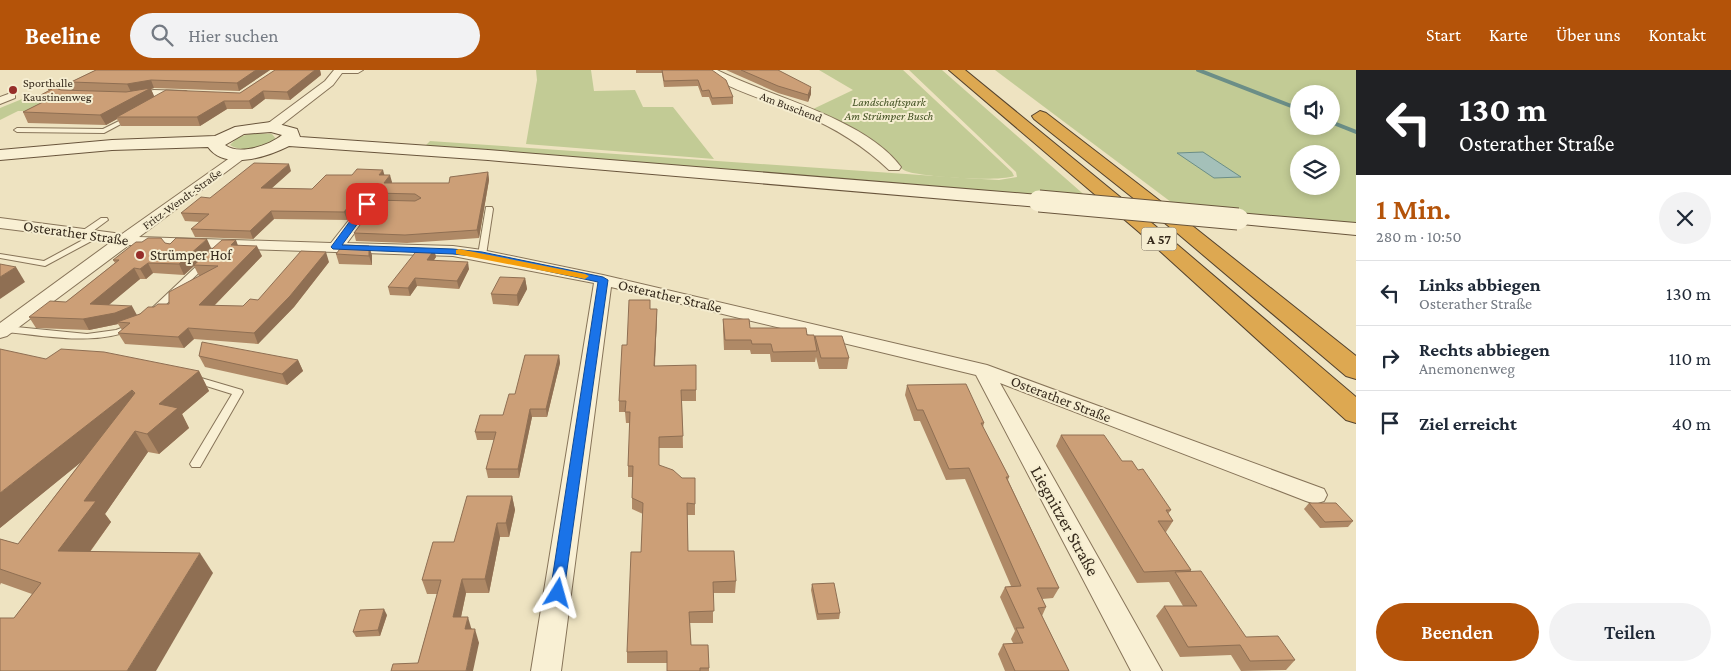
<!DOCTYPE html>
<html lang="de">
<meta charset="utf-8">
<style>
:root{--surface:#fff;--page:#f2f2f3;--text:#1f2937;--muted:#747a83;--line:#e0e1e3;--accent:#b45309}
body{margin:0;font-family:"Crimson Pro",serif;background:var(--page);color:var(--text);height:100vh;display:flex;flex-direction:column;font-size:19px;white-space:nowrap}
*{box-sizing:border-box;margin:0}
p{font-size:16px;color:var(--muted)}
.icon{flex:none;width:28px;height:28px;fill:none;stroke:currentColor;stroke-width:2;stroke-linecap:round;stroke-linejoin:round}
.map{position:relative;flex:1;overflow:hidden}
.drawer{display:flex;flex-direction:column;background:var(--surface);width:375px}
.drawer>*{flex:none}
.hud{background:#202124;color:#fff;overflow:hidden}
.fabs{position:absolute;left:1290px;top:15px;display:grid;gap:10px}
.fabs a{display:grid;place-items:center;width:50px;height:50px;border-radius:50%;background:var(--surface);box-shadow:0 2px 8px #0003;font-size:25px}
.pin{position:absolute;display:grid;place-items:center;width:42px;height:42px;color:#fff;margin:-21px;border-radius:10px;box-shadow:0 2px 8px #0006}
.me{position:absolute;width:55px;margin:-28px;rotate:8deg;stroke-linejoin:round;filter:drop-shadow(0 0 4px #0008)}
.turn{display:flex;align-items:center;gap:18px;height:105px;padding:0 20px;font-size:22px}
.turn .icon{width:65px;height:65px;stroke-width:2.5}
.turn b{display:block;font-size:35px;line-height:42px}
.round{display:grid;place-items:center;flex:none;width:52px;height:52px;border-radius:26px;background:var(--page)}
.summary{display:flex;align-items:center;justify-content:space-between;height:85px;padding:0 20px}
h1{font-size:30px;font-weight:600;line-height:38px;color:var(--accent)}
.cta{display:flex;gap:10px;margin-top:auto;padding:10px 20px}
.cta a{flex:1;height:58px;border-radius:30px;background:var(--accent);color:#fff;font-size:20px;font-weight:600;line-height:58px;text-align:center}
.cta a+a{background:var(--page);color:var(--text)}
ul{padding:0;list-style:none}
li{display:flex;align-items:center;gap:15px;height:65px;padding:0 20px;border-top:1px solid var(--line)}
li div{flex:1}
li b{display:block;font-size:19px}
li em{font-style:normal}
header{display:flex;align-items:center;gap:30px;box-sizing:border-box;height:70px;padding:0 25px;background:var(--accent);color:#fff}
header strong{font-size:24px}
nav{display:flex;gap:28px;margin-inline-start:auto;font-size:18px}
.search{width:350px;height:45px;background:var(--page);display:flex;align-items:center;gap:12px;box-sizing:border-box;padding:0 18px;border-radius:28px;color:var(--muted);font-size:19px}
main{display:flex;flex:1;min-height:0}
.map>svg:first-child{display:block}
.green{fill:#c2cb95;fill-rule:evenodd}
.water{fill:#a4c0b9;stroke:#6b8e87}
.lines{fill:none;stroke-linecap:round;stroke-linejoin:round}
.stream{stroke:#6b8e87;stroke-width:4}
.lane-casing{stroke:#877459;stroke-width:2}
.street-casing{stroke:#877459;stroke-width:2}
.secondary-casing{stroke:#69553c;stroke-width:2}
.highway-casing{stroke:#54422d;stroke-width:2}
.lane{fill:#f9f0d4;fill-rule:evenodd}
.street{fill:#f9f0d4;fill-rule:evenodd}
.secondary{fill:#f9f0d4;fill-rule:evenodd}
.highway{fill:#dda851;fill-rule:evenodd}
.secondary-bridge-casing{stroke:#69553c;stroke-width:23;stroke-linecap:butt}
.secondary-bridge{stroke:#f9f0d4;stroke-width:21}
.wall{fill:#af8966;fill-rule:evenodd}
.shaded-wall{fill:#8f6f53}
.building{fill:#cc9f77;stroke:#8f6f53}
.route{fill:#1a73e8;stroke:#114b97}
.slow{fill:#f59e0b}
.poi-dot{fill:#962e29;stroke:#f5edd0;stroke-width:2}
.labels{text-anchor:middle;stroke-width:4;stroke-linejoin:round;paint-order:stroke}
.far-poi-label{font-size:12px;fill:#372b1d;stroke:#f5edd0;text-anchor:start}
.far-park-label{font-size:12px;font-style:italic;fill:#445324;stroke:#f5edd0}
.far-street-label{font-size:12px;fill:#372b1d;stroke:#f5edd0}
.shield{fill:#f5edd0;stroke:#706553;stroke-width:1}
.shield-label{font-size:14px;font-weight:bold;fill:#372b1d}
.street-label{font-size:15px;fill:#372b1d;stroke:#f5edd0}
.poi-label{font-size:15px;fill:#372b1d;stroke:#f5edd0;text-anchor:start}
.near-street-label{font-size:18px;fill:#372b1d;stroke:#f5edd0}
</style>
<header>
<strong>Beeline</strong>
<div class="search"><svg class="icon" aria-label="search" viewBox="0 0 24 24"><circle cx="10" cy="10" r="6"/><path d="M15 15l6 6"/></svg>Hier suchen</div>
<nav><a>Start</a><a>Karte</a><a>Über uns</a><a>Kontakt</a></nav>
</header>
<main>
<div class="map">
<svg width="1356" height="601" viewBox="0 0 1356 601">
<rect width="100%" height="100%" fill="#eee3c1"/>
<g class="green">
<path d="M536,0H591L594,21L635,20L643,37H673L714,89L526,74L537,10Z"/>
<path d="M819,0H903L1012,102L1014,106C998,112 926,107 909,102C902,100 898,96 893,90L811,40L853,20Z"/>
<path d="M909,0H942L1089,129L425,76L430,71L964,108L999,110L1017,107L1016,102Z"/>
<path d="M995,0H1356V153L1179,138ZM1299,24H1331V56H1299ZM1299,84H1331V116H1299Z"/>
<path d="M27,27L60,28L34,41H18L0,50V38Z"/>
<path d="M254,63L272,64L276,69C267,79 242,83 230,75L238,67Z"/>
</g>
<path class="water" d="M1203,82L1241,107L1214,108L1177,83Z"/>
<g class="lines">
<g class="stream">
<path d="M1198,0L1299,39"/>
<path d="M1331,52L1356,62"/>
</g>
<g class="lane-casing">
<g id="lane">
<path d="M129,46L134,47L104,63L17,62L14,60L17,58L103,59Z"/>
<path d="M486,137H492L493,139L486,185L482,187L478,185Z"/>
<path d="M101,148H107L108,150L85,167H79V163Z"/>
<path d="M92,165H95L99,167L45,196L0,188V184L44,191Z"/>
<path d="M204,189H207L211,191L155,245H149L147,243L149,241Z"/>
<path d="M132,254L137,257L135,259C93,276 50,266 6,262L1,259L6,256L87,264L116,260Z"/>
<path d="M191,305L242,320L243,322L200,397H192L190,394L232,324L187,310L186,308Z"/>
</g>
</g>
<g class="street-casing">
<g id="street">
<path d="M98,0H111L67,22L83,24V28H66L53,22Z"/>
<path d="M334,0H363L358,3H342L333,15L275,60H267L265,57L267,54L325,11Z"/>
<path d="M704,0H717C770,27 865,48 901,97L899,100H889C863,75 835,58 802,44C778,34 721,18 704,0Z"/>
<path d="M154,20L186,21L191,24L186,27L154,26L126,30L120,27L126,24Z"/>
<path d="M11,23L15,24V28L0,34V27Z"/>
<path d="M241,80L247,84L246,87L139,167L331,173L360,136L364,126L369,125L376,129L374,137L347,173L453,176L482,180L603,205L987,295L1324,419L1327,425L1324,431L1315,434L1306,431L1000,313L1162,601H1131L976,305L611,217L561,601H531L594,213L453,186L129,175L7,266L0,268V253L111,172L0,158V148L122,164Z"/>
</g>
</g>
<g class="secondary-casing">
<g id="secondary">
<path d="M271,52L297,59L300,67L488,80L1039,125L1046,127L1049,131L1046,135L1039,137L488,90L289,76C267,87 225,101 208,77L112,80L0,90V80L112,70L215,66L235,57ZM271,62L282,65C270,75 239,86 225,75L244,64Z"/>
<path d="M1238,143L1356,153V165L1231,153L1228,149L1231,145Z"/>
</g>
</g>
<g class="highway-casing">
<g id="highway">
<path d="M949,0H965L1153,154L1356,327V353L1346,350L1139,162Z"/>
<path d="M1040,41L1046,43L1190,154L1356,286V309L1346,306L1176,162L1034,49L1032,46Z"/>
</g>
</g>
<use href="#lane" class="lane"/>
<use href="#street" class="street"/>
<use href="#secondary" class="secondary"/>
<use href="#highway" class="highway"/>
<g class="secondary-bridge-casing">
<path id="secondary-bridge" d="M1039,131L1238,149"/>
</g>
<use href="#secondary-bridge" class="secondary-bridge"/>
</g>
<g class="wall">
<path d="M270,0L239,21L154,18L151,19L154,27L240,23L275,0H320L321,5L290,30L265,29L252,39H227L200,56H121L117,49L106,55L28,53L23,42L41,33L37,27L49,21L48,19L74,20L71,12Z"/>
<path d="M636,0H712L733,27V34L712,35L709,27H702L698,16L664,17L662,3H636Z"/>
<path d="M726,0H778L811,24L808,32L778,23Z"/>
<path d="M291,101L272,118L312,119L352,105H384L392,112V113H449L488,102L489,110L479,168L407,173L356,171L354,163L365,148L364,143L378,130L377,127L369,123L362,125L358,135L347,150L274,149L253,169L195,167L191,159L200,152L185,151L181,143L210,128Z"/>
<path d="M165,173L212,179L238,175L262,186L214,236H243L258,230L329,192L294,237L258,274L194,269L184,278L125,274L118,263L122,260L118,254L89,260L36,258L29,247L66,232L115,193L113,190ZM194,196L199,206H200L169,234L154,237L137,245L108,235L140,209H146L153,203L184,205Z"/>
<path d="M434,180L436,187L434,190L469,199L459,219L417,216L410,226L390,225L388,217Z"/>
<path d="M336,184L372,185V195L339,194Z"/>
<path d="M525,208L527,219L518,236L493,234L491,224Z"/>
<path d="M650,230V239H657L655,296L696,320V331H682L683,378H659V395L695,434V445H687L688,481L736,511L735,523H713V553H690L691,575L709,598V601H667V593H627V582L641,482L643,444L632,439V428L633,407H628V396L630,353H626L625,342H619V331L627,275Z"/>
<path d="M723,249L750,258L807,265L815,269V266L849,288L847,299H819L816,287L815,292H771L770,284H751L750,280H724L723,259Z"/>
<path d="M559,285L560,293L547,347H532L519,408H488L486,399L494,370H477L475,362L503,345L515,324Z"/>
<path d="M199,286L298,290L303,301L287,315L205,297Z"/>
<path d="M46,289L199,301L209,321L182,344L189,358L159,384L148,382L105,444L111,452L90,482L213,503L14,548L32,524L1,513L0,515V469L18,474L81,392L0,458Z"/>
<path d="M907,315L984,353L983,357L1009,407L1008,410L1059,518L1053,528L1042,529L1046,537L1042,546L1069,601H1005L998,584L1003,574L1013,573L1011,569L1015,561L1000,527L1005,517L1011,516L965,409L946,410L920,351H914L905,325Z"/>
<path d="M1061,365L1122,391L1138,400L1171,440L1168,444L1173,451L1166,462H1165L1191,500V501L1246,567L1295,590L1286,600L1241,601L1231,585L1180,587L1156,546L1164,536H1183L1169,512L1137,513L1056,376Z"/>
<path d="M512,426L515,440L509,467H500L489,523H466L461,547L472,559L479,573L418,593L437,524H427L422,510L454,472Z"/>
<path d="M1309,433L1353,451L1348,457L1320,458L1304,439Z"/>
<path d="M812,514L840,543L839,549L817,550L811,520Z"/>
<path d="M387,545L380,566L356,567L353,562Z"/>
</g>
<g class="shaded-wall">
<path d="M256,0H270L239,21L237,13Z"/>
<path d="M315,0H320L321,5L290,30L287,22Z"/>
<path d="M151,10L154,18L151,19L155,28L117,47V49L106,55L100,45L131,22L127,14Z"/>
<path d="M811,17V24L808,32V25Z"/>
<path d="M263,21L265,29L252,39L249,31Z"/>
<path d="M224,31L227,39L200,56L197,47Z"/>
<path d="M289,94L291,101L264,125L261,118Z"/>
<path d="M383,100L385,107L379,105Z"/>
<path d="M488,102L489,110L479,168L477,160Z"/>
<path d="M390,105L392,112L386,120L384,113Z"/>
<path d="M367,116L369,123L362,125L358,135L347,150L344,142L360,118Z"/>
<path d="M271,141L274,149L253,169L250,161Z"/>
<path d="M207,169L212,180L184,205L179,194Z"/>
<path d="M236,170L240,181L231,175Z"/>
<path d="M257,176L262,186L204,246L199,235Z"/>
<path d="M369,176L372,185V195L369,186Z"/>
<path d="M434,180L436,187L429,197L427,190Z"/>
<path d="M326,182L329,192L294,237L258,274L254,263Z"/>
<path d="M468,192L469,199L459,219L457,211Z"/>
<path d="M148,193L153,203L146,209L140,199Z"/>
<path d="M16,197L25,212L0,229V207Z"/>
<path d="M134,198L140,209L97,245L90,234Z"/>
<path d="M415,208L417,216L410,226L408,218Z"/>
<path d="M525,208L527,219L518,236L517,225Z"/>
<path d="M132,236L138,247L117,252L118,254L89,260L83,249Z"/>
<path d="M657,239V250L654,307V296Z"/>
<path d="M188,258L194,269L184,278L178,267Z"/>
<path d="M559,285L560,293L547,347L546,339Z"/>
<path d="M298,290L303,301L287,315L282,304Z"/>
<path d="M199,301L209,321L182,344L189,358L159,384L147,364L159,334Z"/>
<path d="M132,320L144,341L0,458V423Z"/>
<path d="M530,339L532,347L519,408L518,399Z"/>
<path d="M135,361L148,382L105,444L111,452L75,502L58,481L84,431Z"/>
<path d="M512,426L515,440L509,467L506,453Z"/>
<path d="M497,453L500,467L489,523L485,509Z"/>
<path d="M200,483L213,503L156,601H127Z"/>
<path d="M462,509L466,523L458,561L453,547Z"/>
<path d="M384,539L387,545L380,566L378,560Z"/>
<path d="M468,547L472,561L465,559Z"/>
<path d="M475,559L479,573L473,601H466Z"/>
</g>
<g class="building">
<path d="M96,0H256L237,13L151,10L127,14L71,12Z"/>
<path d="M275,0H315L287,22L263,21L249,31H224L197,47H117L166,20L240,23Z"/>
<path d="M662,0H712L726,10L733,27L712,28L709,20L702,21L698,10L664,11Z"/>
<path d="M741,0H778L811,17L808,25L778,16Z"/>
<path d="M53,17L61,20L126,22L151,18L100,45L23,42L53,27H37L52,19H48Z"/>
<path d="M254,93L289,94L261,118L312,119L326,105H352L357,99L383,100L379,105H390L384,113H449L450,107L488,102L477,160L405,165L354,163L369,143H364L373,130L415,131L421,128L415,124L376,123L375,120L367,116L360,118L356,127L344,142L271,141L250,161L191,159L209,144L181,143L201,127L210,128Z"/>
<path d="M148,168H161L165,173L170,174L176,168L207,169L179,194L148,193L140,199L134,198L90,234L132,236L115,243L83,249L29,247L50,231L66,232L119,190H113L136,172H142Z"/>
<path d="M222,170H236L231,175L257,176L199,235L243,236L250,229L258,230L301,181L326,182L290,226L254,263L188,258L178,267L118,263L130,253L117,252L140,244L148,237H154L158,234H169V222L218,196L194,195Z"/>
<path d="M343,175L369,176V186L336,184Z"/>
<path d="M418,179L434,180L427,190L468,192L457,211L415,208L408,218L388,217Z"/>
<path d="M0,194L16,197L0,207Z"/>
<path d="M500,207L525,208L517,225L491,224Z"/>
<path d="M629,230H650V239H657L654,296L696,295V320H681L683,366L659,367V395L673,400L682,408H695V434L687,433L688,481H734L736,511L713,512L714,541L689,542L691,575H708L709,598H700V601H667V581L627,582L631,482H641L643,433L632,428L633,396H628L630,342H625L626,331H619L622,275H627Z"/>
<path d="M723,249H749L750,258H806L807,265H814L817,281L773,282L771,274H752L751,270H725Z"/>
<path d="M815,266H842L849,288H821Z"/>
<path d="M202,272L298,290L282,304L199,286Z"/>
<path d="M0,279L46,289L61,279L104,282L199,301L159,334L178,338L147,364L135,361L84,431H96L58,481L200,483L127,601H0V548H14L41,513L0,499V469L18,474L135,323L132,320L0,423Z"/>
<path d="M525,285H559L546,339H530L518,399H486L496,362H475L480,345H503L509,324H515Z"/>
<path d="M966,314L984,353H981L1009,407H1006L1059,518H1037L1046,537L1038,538L1069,601H1015L1003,574L1023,573L1016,558H1024L1005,517L1021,516L969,398L949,399L923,340H917L907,315Z"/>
<path d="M1061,365H1104L1122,391H1132L1138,400L1143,399L1171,440H1166L1173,451H1158L1191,500L1144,502Z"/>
<path d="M467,426H512L506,453H497L485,509H462L453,547H468L465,559H475L466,601H391L393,594L418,593L441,510H422L433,472H454Z"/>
<path d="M1309,433H1336L1353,451L1325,452Z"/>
<path d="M1201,501L1246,567L1278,566L1295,590L1250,591L1240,575L1188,577L1164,536H1197L1175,502Z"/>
<path d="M834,513L840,543L818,544L812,514Z"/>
<path d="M384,539L378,560L353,562L360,540Z"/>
</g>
<path class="route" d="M364,132L372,134L342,175L453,179L482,182L603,207L608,210L563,528L558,530L552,528L550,523L598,212L482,187L453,184L333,179L331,177Z"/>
<path class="slow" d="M459,179L585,204L589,206L585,209L456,184V180Z"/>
<g class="poi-dot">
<circle cx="13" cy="20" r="5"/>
<circle cx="140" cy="185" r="5"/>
</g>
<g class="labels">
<g class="far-poi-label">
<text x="23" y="17">Sporthalle<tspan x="23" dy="14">Kaustinenweg</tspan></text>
</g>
<g class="far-park-label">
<text x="889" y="36">Landschaftspark<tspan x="889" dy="14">Am Strümper Busch</tspan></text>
</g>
<g class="far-street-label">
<text transform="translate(791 37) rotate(21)" y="4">Am Buschend</text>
<text transform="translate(182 129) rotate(-36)" y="4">Fritz-Wendt-Straße</text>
</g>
<rect class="shield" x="1141.5" y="157.5" width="35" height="23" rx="4"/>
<g class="shield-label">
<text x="1159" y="174">A 57</text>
</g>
<g class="street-label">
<text transform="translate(76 163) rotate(8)" y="5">Osterather Straße</text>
<text transform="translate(670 226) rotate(13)" y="5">Osterather Straße</text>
<text transform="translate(1061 329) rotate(21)" y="5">Osterather Straße</text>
</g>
<g class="poi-label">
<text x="150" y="190">Strümper Hof</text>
</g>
<g class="near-street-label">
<text transform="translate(1065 451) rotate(61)" y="6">Liegnitzer Straße</text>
</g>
</g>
</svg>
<div class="fabs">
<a><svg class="icon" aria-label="sound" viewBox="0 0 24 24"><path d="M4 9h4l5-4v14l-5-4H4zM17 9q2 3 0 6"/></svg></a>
<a><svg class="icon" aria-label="layers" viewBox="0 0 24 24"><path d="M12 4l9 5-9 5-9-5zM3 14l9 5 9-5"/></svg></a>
</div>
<div class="pin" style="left:367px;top:134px;background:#d93025"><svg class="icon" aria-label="arrive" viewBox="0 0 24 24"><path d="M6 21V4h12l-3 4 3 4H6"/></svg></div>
<svg class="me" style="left:558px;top:523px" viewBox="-20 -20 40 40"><path d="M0-17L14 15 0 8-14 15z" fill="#1a73e8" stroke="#fff" stroke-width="4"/></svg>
</div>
<section class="drawer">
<div class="hud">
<div class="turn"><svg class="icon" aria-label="left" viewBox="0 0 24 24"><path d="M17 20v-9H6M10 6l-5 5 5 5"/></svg><div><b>130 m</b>Osterather Straße</div></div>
</div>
<div class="summary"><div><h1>1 Min.</h1><p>280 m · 10:50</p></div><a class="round"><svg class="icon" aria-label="close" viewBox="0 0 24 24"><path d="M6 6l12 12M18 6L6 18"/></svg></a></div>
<ul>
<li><svg class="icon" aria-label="left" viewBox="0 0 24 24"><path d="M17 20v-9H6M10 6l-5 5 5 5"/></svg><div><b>Links abbiegen</b><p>Osterather Straße</p></div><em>130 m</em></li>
<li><svg class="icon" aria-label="right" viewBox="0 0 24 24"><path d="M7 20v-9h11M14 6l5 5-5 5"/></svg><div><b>Rechts abbiegen</b><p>Anemonenweg</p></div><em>110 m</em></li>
<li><svg class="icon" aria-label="arrive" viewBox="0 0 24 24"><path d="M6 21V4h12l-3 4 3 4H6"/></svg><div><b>Ziel erreicht</b></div><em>40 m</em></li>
</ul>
<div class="cta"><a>Beenden</a><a>Teilen</a></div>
</section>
</main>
